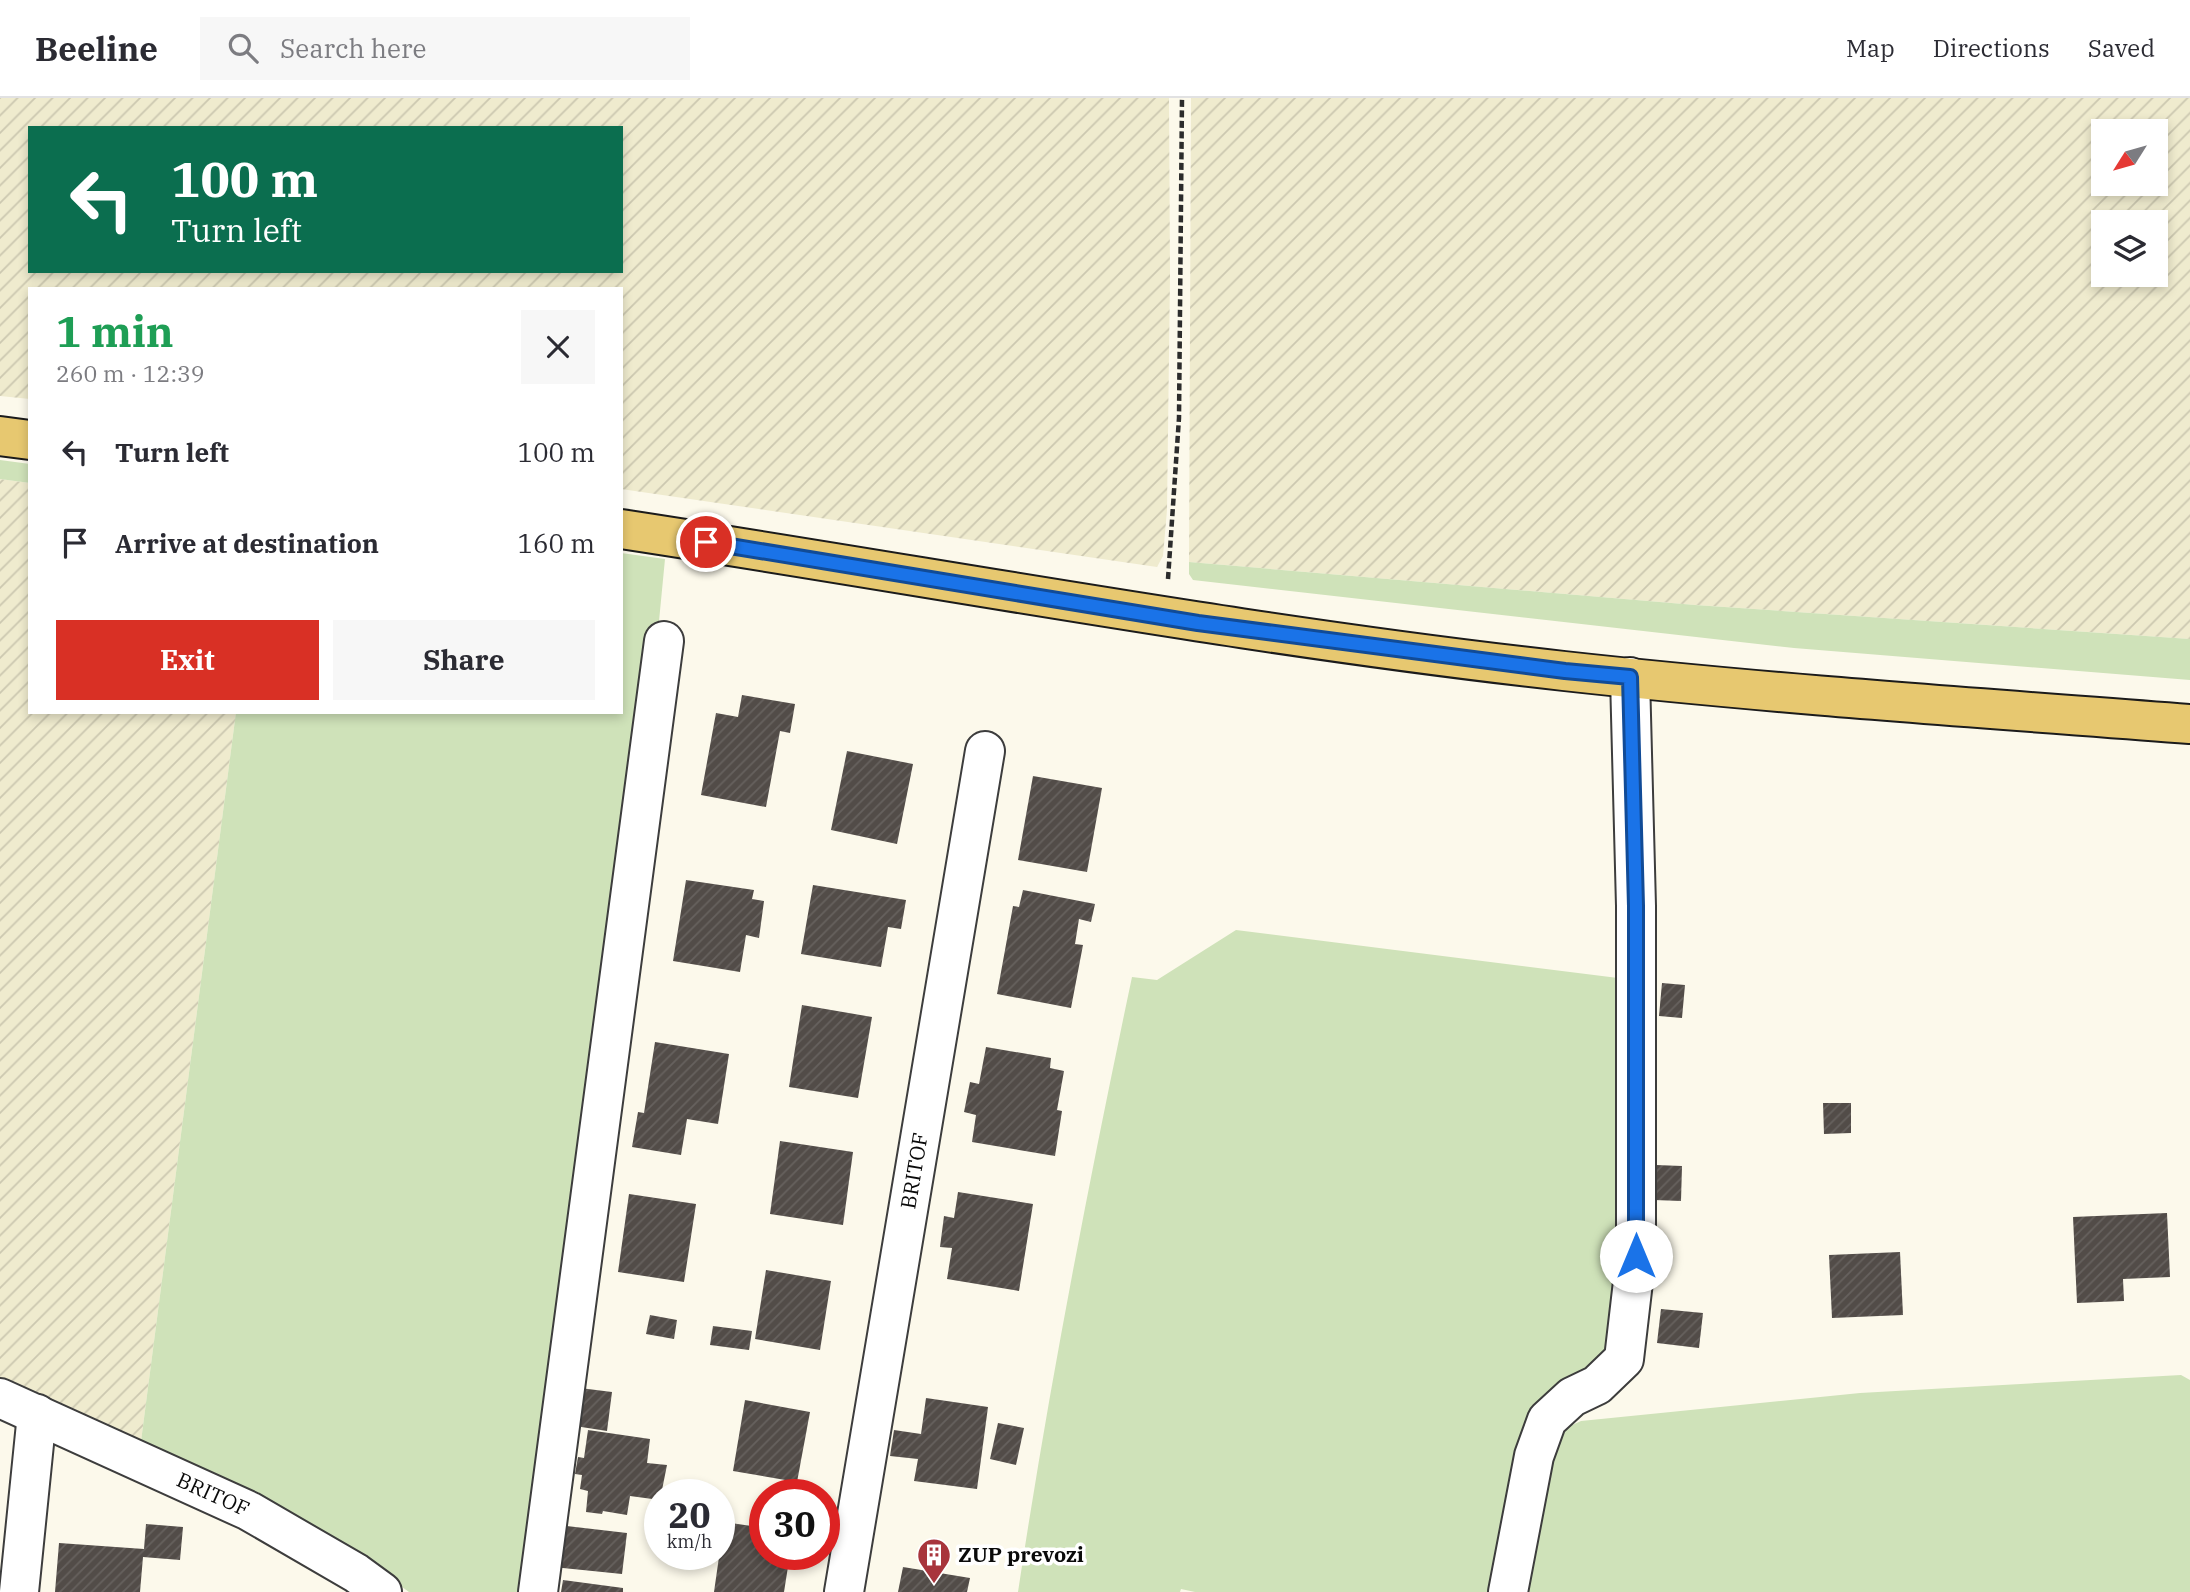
<!DOCTYPE html>
<meta charset="utf-8">
<style>
:root{--surface:#fff;--page:#f7f7f7;--text:#2b2b33;--muted:#7c7c81;--line:#e1e1e2;--accent:#d93025}
body{margin:0;font-family:"IBM Plex Serif",serif;background:var(--page);color:var(--text);height:100vh;display:flex;flex-direction:column;font-size:26px;white-space:nowrap}
*{box-sizing:border-box;margin:0}
p{font-size:23px;color:var(--muted)}
.icon{flex:none;width:38px;height:38px;fill:none;stroke:currentColor;stroke-width:2;stroke-linecap:round;stroke-linejoin:round}
.map{position:relative;flex:1;overflow:hidden}
.details{position:absolute;left:28px;top:189px;width:595px;height:427px;display:flex;flex-direction:column;background:var(--surface);border-radius:0px;box-shadow:0 4px 10px #0003}
.details>*{flex:none}
.top-card{position:absolute;left:28px;top:28px;width:595px;height:147px;border-radius:0px;box-shadow:0 4px 10px #0003;background:#0b6e4f;color:#fff;overflow:hidden}
.needle{width:46px;rotate:233deg}
.buttons{position:absolute;left:2091px;top:21px;display:grid;gap:14px}
.buttons a{display:grid;place-items:center;width:77px;height:77px;border-radius:0px;background:var(--surface);box-shadow:0 4px 10px #0003;font-size:35px}
.speed{position:absolute;left:644px;top:1381px;display:flex;gap:14px;font-size:35px;font-weight:700;text-align:center}
.speed>*{display:grid;place-content:center;width:91px;height:91px;border-radius:50%;background:var(--surface);box-shadow:0 4px 10px #0003;line-height:1}
.speed small{font-size:18px;font-weight:400}
.speed .limit{border:10px solid #d22;background:#fff;color:#111}
.pin{position:absolute;display:grid;place-items:center;width:60px;height:60px;color:#fff;margin:-30px;border:4px solid #fff;border-radius:50%;box-shadow:0 2px 7px #0007}
.me{position:absolute;width:77px;margin:-38px;rotate:0deg;stroke-linejoin:round;filter:drop-shadow(0 0 5px #0008)}
.turn{display:flex;align-items:center;gap:24px;height:147px;padding:0 28px;font-size:32px}
.turn .icon{width:91px;height:91px;stroke-width:2.5}
.turn b{display:block;font-size:49px;line-height:60px}
.round{display:grid;place-items:center;flex:none;width:74px;height:74px;border-radius:0px;background:var(--page)}
.headline{display:flex;align-items:center;justify-content:space-between;height:119px;padding:0 28px}
h1{font-size:42px;font-weight:700;line-height:52px;color:#1e9e55}
.action{display:flex;gap:14px;margin-top:auto;padding:14px 28px}
.action a{flex:1;height:80px;border-radius:0px;background:var(--accent);color:#fff;font-size:28px;font-weight:700;line-height:80px;text-align:center}
.action a+a{background:var(--page);color:var(--text)}
ul{padding:0;list-style:none}
li{display:flex;align-items:center;gap:21px;height:91px;padding:0 28px}
li div{flex:1}
li b{display:block;font-size:26px}
li em{font-style:normal}
header{display:flex;align-items:center;gap:42px;box-sizing:border-box;height:98px;padding:0 35px;background:var(--surface);border-bottom:2px solid var(--line)}
header strong{font-size:33px}
nav{display:flex;gap:38px;margin-inline-start:auto;font-size:24px}
.search{width:490px;height:63px;background:var(--page);display:flex;align-items:center;gap:18px;box-sizing:border-box;padding:0 24px;border-radius:0px;color:var(--muted);font-size:26px}
.map>svg:first-child{display:block}
.farmland{fill:url(#farmland-furrows);fill-rule:evenodd}
.grass{fill:#cfe2b9}
.building{fill:url(#building-hatch)}
.lines{fill:none;stroke-linecap:round;stroke-linejoin:round}
.minor-casing{stroke:#3d3d3d;stroke-width:42}
.major-casing{stroke:#1b1b1b;stroke-width:42}
.path{stroke:#2c2c2c;stroke-width:4.5;stroke-dasharray:7 3.5;stroke-linecap:butt}
.minor{stroke:#fff;stroke-width:38}
.major{stroke:#e7c870;stroke-width:38}
.route-casing{stroke:#114b97;stroke-width:18}
.route{stroke:#1a73e8;stroke-width:12}
.labels{text-anchor:middle;stroke-width:7;stroke-linejoin:round;paint-order:stroke}
.street-label{font-size:21px;fill:#0a0a0a;stroke:#fff}
.poi-label{font-size:21px;font-weight:bold;fill:#0a0a0a;stroke:#fff;text-anchor:start}
</style>
<header>
<strong>Beeline</strong>
<div class="search"><svg class="icon" aria-label="search" viewBox="0 0 24 24"><circle cx="10" cy="10" r="6"/><path d="M15 15l6 6"/></svg>Search here</div>
<nav><a>Map</a><a>Directions</a><a>Saved</a></nav>
</header>
<div class="map">
<svg width="2190" height="1494" viewBox="0 0 2190 1494">
<defs>
<pattern id="farmland-furrows" width="10" height="10" patternUnits="userSpaceOnUse" patternTransform="scale(1.75)"><rect width="10" height="10" fill="#efebce"/><path d="M-1 1l2-2M0 10L10 0M9 11l2-2" fill="none" stroke="#ccc8b0"/></pattern>
<pattern id="building-hatch" width="6" height="6" patternUnits="userSpaceOnUse" patternTransform="scale(1.75)"><rect width="6" height="6" fill="#524c48"/><path d="M-1 1l2-2M0 6l6-6M5 7l2-2" fill="none" stroke="#66615e"/></pattern>
</defs>
<rect width="100%" height="100%" fill="#fcf9eb"/>
<g class="farmland">
<path d="M0,0H1169L1170,178L1167,412L1163,458L1157,469L621,391V191H30V301L0,298ZM30,30H621V173H30Z"/>
<path d="M1191,0H2190V541L1695,507L1189,464ZM2104,33H2156V86H2104ZM2104,124H2156V177H2104Z"/>
<path d="M0,381L30,385V614H236L140,1351L0,1288Z"/>
</g>
<g class="grass">
<path d="M0,362L30,366V385L0,381Z"/>
<path d="M621,455L665,461L651,606L526,1494H409L362,1460L140,1351L236,614H621Z"/>
<path d="M1189,464L1695,507L2190,541V582L1794,550L1193,482L1189,476Z"/>
<path d="M1236,832L1626,881L1621,1111L1612,1256L1577,1287L1499,1494H1195L1181,1491L1180,1494H1018C1049,1288 1089,1083 1132,879L1157,882Z"/>
<path d="M2181,1277L2190,1282V1494H1521L1553,1336L1581,1323L1860,1295Z"/>
</g>
<g class="building">
<path d="M742,597L795,606L790,635L780,633L766,709L701,697L716,615L738,619Z"/>
<path d="M847,653L913,666L897,746L831,732Z"/>
<path d="M1033,678L1102,690L1087,774L1018,762Z"/>
<path d="M686,782L754,792L752,801L764,803L759,840L746,837L740,874L673,863Z"/>
<path d="M813,787L906,802L901,831L888,829L881,869L801,856Z"/>
<path d="M1023,792L1095,806L1091,824L1079,821L1075,846L1083,847L1071,910L997,896L1013,808L1019,809Z"/>
<path d="M1662,885L1685,887L1682,920L1659,918Z"/>
<path d="M802,907L872,919L858,1000L789,989Z"/>
<path d="M655,944L729,956L718,1026L687,1021L681,1057L632,1049L638,1014L644,1015Z"/>
<path d="M986,949L1051,960L1050,970L1064,973L1057,1012L1062,1013L1055,1058L972,1044L976,1017L964,1014L970,984L979,986Z"/>
<path d="M1823,1005H1851V1035L1824,1036Z"/>
<path d="M780,1043L853,1054L843,1127L770,1116Z"/>
<path d="M1656,1067L1682,1068L1681,1103L1654,1102Z"/>
<path d="M958,1094L1033,1106L1019,1193L947,1181L952,1150L940,1149L944,1118L954,1120Z"/>
<path d="M629,1096L696,1106L684,1184L618,1174Z"/>
<path d="M2167,1115L2170,1179L2123,1181L2124,1203L2077,1205L2073,1119Z"/>
<path d="M1900,1154L1903,1217L1832,1220L1829,1157Z"/>
<path d="M766,1172L831,1183L820,1252L755,1241Z"/>
<path d="M1661,1211L1703,1215L1699,1250L1657,1245Z"/>
<path d="M650,1217L677,1222L674,1241L646,1236Z"/>
<path d="M713,1228L752,1233L749,1252L710,1247Z"/>
<path d="M580,1290L612,1294L607,1333L575,1328Z"/>
<path d="M926,1300L988,1309L977,1391L914,1383L918,1361L890,1358L894,1332L921,1336Z"/>
<path d="M745,1302L810,1314L797,1384L733,1373Z"/>
<path d="M998,1325L1024,1330L1016,1367L990,1361Z"/>
<path d="M588,1332L650,1341L647,1365L667,1367L660,1402L630,1398L627,1417L603,1413L602,1416L586,1414L588,1393L580,1391L582,1377L575,1376L578,1359L584,1360Z"/>
<path d="M724,1424L765,1430V1456H790L784,1494H714Z"/>
<path d="M146,1426L183,1429L180,1462L143,1459L140,1494H55L59,1445L144,1451Z"/>
<path d="M558,1427L627,1435L622,1476L553,1469Z"/>
<path d="M903,1469L970,1480L967,1494H898Z"/>
<path d="M563,1482L623,1490V1494H561Z"/>
</g>
<g class="lines">
<g class="minor-casing">
<g id="minor">
<path id="s1" d="M0,1300L249,1413L356,1475L382,1494"/>
<path d="M19,1494L37,1316"/>
<path d="M538,1494L664,543"/>
<path id="s2" d="M844,1494L985,653"/>
<path d="M1508,1494L1534,1358L1547,1322L1572,1299L1597,1287L1624,1261L1636,1158V808L1630,579"/>
</g>
</g>
<g class="major-casing">
<g id="major">
<path d="M0,338L30,342"/>
<path d="M621,431C936,479 1248,538 1564,573C1772,596 1981,610 2190,626"/>
</g>
</g>
<path class="path" d="M1168,481L1179,320L1182,0"/>
<use href="#minor" class="minor"/>
<use href="#major" class="major"/>
</g>
<g class="lines">
<g class="route-casing">
<path id="route" d="M706,444L1198,525L1565,573L1630,579L1636,808V1158"/>
</g>
<use href="#route" class="route"/>
</g>
<defs>
<g id="building-pin" transform="scale(1.75)"><path d="M0 17L-7.5 6A9.5 9.5 0 1 1 7.5 6Z" fill="#a8353c" stroke="#fff"/><path d="M-4-6H4V6H1V3H-1V6H-4ZM-2.5-4.3h1.7v1.8h-1.7ZM.8-4.3h1.7v1.8H.8ZM-2.5-1h1.7V.8h-1.7ZM.8-1h1.7V.8H.8Z" fill="#fff"/></g>
</defs>
<g fill-rule="evenodd">
<use href="#building-pin" x="934" y="1457"/>
</g>
<g class="labels">
<g class="street-label">
<text dy="7" stroke="none"><textPath href="#s2" startOffset="427">BRITOF</textPath></text>
<text dy="7" stroke="none"><textPath href="#s1" startOffset="234">BRITOF</textPath></text>
</g>
<g class="poi-label">
<text x="958" y="1464">ZUP prevozi</text>
</g>
</g>
</svg>
<div class="buttons">
<a><svg class="needle" viewBox="-14 -14 28 28"><path d="M0-13l5 13h-10z" fill="#e53935"/><path d="M0 13l5-13h-10z" fill="#7c7c81"/></svg></a>
<a><svg class="icon" aria-label="layers" viewBox="0 0 24 24"><path d="M12 4l9 5-9 5-9-5zM3 14l9 5 9-5"/></svg></a>
</div>
<div class="speed"><div>20<small>km/h</small></div><div class="limit">30</div></div>
<div class="pin" style="left:706px;top:444px;background:#d93025"><svg class="icon" aria-label="arrive" viewBox="0 0 24 24"><path d="M6 21V4h12l-3 4 3 4H6"/></svg></div>
<svg class="me" style="left:1636px;top:1158px" viewBox="-20 -20 40 40"><circle r="19" fill="#fff"/><path d="M0-13L10 11 0 6-10 11z" fill="#1a73e8"/></svg>
<div class="top-card">
<div class="turn"><svg class="icon" aria-label="left" viewBox="0 0 24 24"><path d="M17 20v-9H6M10 6l-5 5 5 5"/></svg><div><b>100 m</b>Turn left</div></div>
</div>
<section class="details">
<div class="headline"><div><h1>1 min</h1><p>260 m · 12:39</p></div><a class="round"><svg class="icon" aria-label="close" viewBox="0 0 24 24"><path d="M6 6l12 12M18 6L6 18"/></svg></a></div>
<ul>
<li><svg class="icon" aria-label="left" viewBox="0 0 24 24"><path d="M17 20v-9H6M10 6l-5 5 5 5"/></svg><div><b>Turn left</b></div><em>100 m</em></li>
<li><svg class="icon" aria-label="arrive" viewBox="0 0 24 24"><path d="M6 21V4h12l-3 4 3 4H6"/></svg><div><b>Arrive at destination</b></div><em>160 m</em></li>
</ul>
<div class="action"><a>Exit</a><a>Share</a></div>
</section>
</div>
